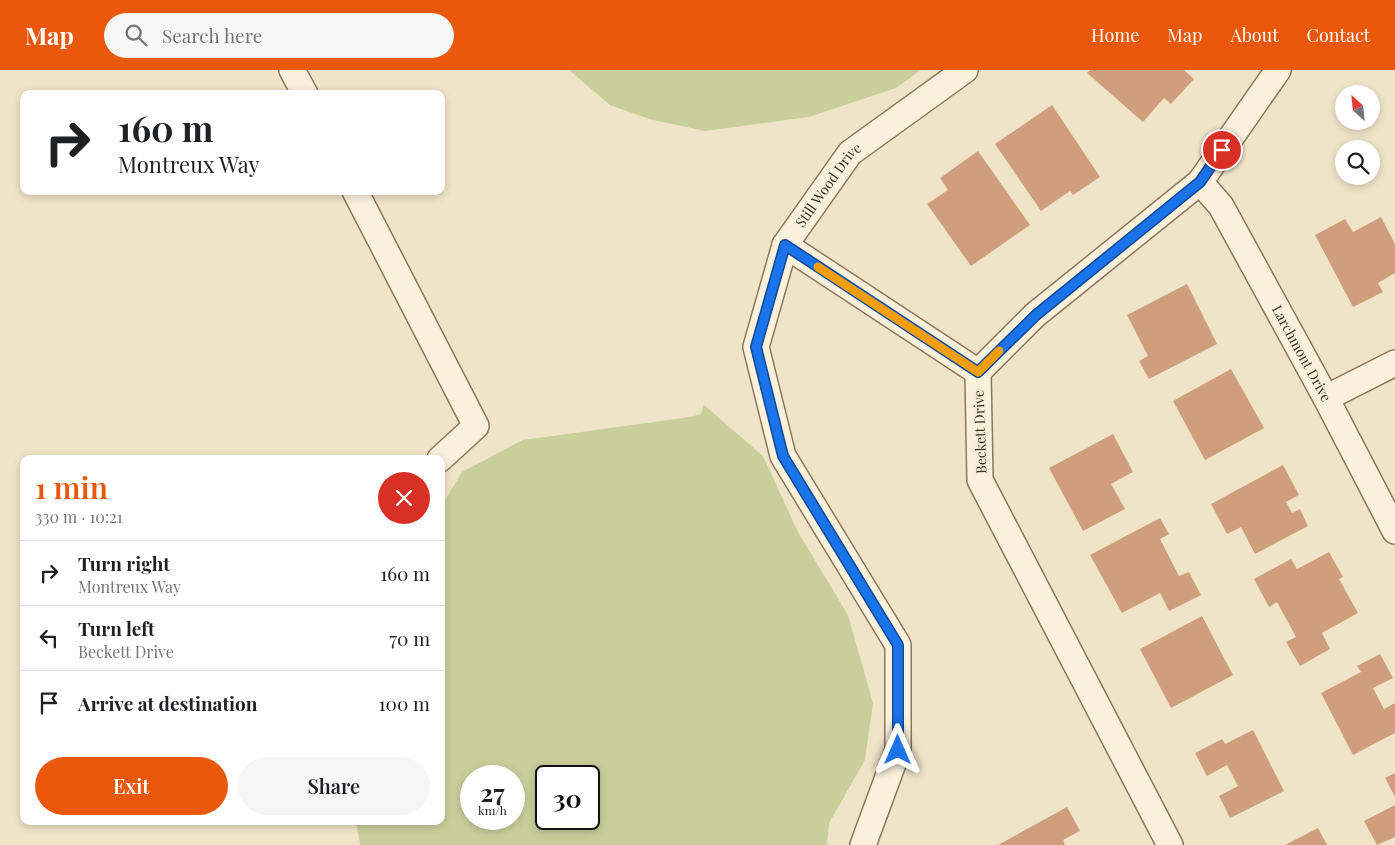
<!DOCTYPE html>
<meta charset="utf-8">
<style>
:root{--surface:#fff;--page:#f6f6f6;--text:#202124;--muted:#757577;--line:#e0e0e0;--accent:#ea580c}
body{margin:0;font-family:"Playfair Display",serif;background:var(--page);color:var(--text);height:100vh;display:flex;flex-direction:column;font-size:19px;white-space:nowrap}
*{box-sizing:border-box;margin:0}
p{font-size:16px;color:var(--muted)}
.icon{flex:none;width:28px;height:28px;fill:none;stroke:currentColor;stroke-width:2;stroke-linecap:round;stroke-linejoin:round}
.map{position:relative;flex:1;overflow:hidden}
.side{position:absolute;left:20px;top:385px;width:425px;height:370px;display:flex;flex-direction:column;background:var(--surface);border-radius:10px;box-shadow:0 2px 8px #0003}
.side>*{flex:none}
.guide{position:absolute;left:20px;top:20px;width:425px;height:105px;border-radius:10px;box-shadow:0 2px 8px #0003;background:#fff;color:var(--text);overflow:hidden}
.needle{width:32px;rotate:333deg}
.fabs{position:absolute;left:1335px;top:15px;display:grid;gap:10px}
.fabs a{display:grid;place-items:center;width:45px;height:45px;border-radius:50%;background:var(--surface);box-shadow:0 2px 8px #0003;font-size:25px}
.speed{position:absolute;left:460px;top:695px;display:flex;gap:10px;font-size:25px;font-weight:700;text-align:center}
.speed>*{display:grid;place-content:center;width:65px;height:65px;border-radius:50%;background:var(--surface);box-shadow:0 2px 8px #0003;line-height:1}
.speed small{font-size:12px;font-weight:400}
.speed .limit{border:2px solid #111;border-radius:8px;background:#fff;color:#111}
.pin{position:absolute;display:grid;place-items:center;width:42px;height:42px;color:#fff;margin:-21px;border:2px solid #fff;border-radius:50%;box-shadow:0 1px 5px #0007}
.me{position:absolute;width:55px;margin:-28px;rotate:0deg;stroke-linejoin:round;filter:drop-shadow(0 0 4px #0008)}
.turn{display:flex;align-items:center;gap:18px;height:105px;padding:0 15px;font-size:22px}
.turn .icon{width:65px;height:65px;stroke-width:2.5}
.turn b{display:block;font-size:35px;line-height:42px}
.round{display:grid;place-items:center;flex:none;width:52px;height:52px;border-radius:26px;background:var(--page)}
.head{display:flex;align-items:center;justify-content:space-between;height:85px;padding:0 15px}
h1{font-size:30px;font-weight:600;line-height:38px;color:var(--accent)}
.primary-button{display:flex;gap:10px;margin-top:auto;padding:10px 15px}
.primary-button a{flex:1;height:58px;border-radius:30px;background:var(--accent);color:#fff;font-size:20px;font-weight:600;line-height:58px;text-align:center}
.primary-button a+a{background:var(--page);color:var(--text)}
ul{padding:0;list-style:none}
li{display:flex;align-items:center;gap:15px;height:65px;padding:0 15px;border-top:1px solid var(--line)}
li div{flex:1}
li b{display:block;font-size:19px}
li em{font-style:normal}
header{display:flex;align-items:center;gap:30px;box-sizing:border-box;height:70px;padding:0 25px;background:var(--accent);color:#fff}
header strong{font-size:24px}
nav{display:flex;gap:28px;margin-inline-start:auto;font-size:18px}
.search{width:350px;height:45px;background:var(--page);display:flex;align-items:center;gap:12px;box-sizing:border-box;padding:0 18px;border-radius:28px;color:var(--muted);font-size:19px}
.map>svg:first-child{display:block}
.green{fill:#c9cf9b;fill-rule:evenodd}
.building{fill:#cf9f7d}
.lines{fill:none;stroke-linecap:round;stroke-linejoin:round}
.minor-casing{stroke:#8d765c;stroke-width:28}
.minor{stroke:#faf1dc;stroke-width:25}
.route-casing{stroke:#114b97;stroke-width:12}
.route{stroke:#1a73e8;stroke-width:9}
.slow{stroke:#f59e0b;stroke-width:9}
.labels{text-anchor:middle;stroke-width:5;stroke-linejoin:round;paint-order:stroke}
.street-label{font-size:14px;fill:#3d2e20;stroke:#f7eed8}
</style>
<header>
<strong>Map</strong>
<div class="search"><svg class="icon" aria-label="search" viewBox="0 0 24 24"><circle cx="10" cy="10" r="6"/><path d="M15 15l6 6"/></svg>Search here</div>
<nav><a>Home</a><a>Map</a><a>About</a><a>Contact</a></nav>
</header>
<div class="map">
<svg width="1395" height="775" viewBox="0 0 1395 775">
<rect width="100%" height="100%" fill="#f0e4c8"/>
<g class="green">
<path d="M569,0H921L896,18L809,47L705,61L649,49L610,35Z"/>
<path d="M704,335L763,386L798,462L848,545L873,633L865,690L829,753L827,775H360L356,751H441V437L462,402L523,370L690,347L701,344ZM471,706H514V749H471ZM546,706H589V749H546Z"/>
</g>
<g class="building">
<path d="M1090,0H1184L1194,9L1171,34L1164,28L1143,52L1087,3Z"/>
<path d="M1052,35L1100,107L1073,125L1070,121L1041,141L995,74Z"/>
<path d="M978,81L1030,155L971,196L927,134L948,120L940,108Z"/>
<path d="M1381,147L1395,174V203L1378,213L1383,222L1353,237L1315,165L1345,149L1353,162Z"/>
<path d="M1187,214L1217,274L1149,309L1139,291L1148,286L1127,245Z"/>
<path d="M1231,299L1264,358L1205,390L1173,331Z"/>
<path d="M1113,364L1133,402L1111,414L1125,439L1083,461L1049,398Z"/>
<path d="M1283,395L1299,425L1286,432L1292,443L1300,439L1308,456L1255,484L1241,457L1227,464L1211,434Z"/>
<path d="M1160,448L1169,464L1160,469L1179,506L1189,502L1201,525L1169,541L1160,523L1122,543L1090,485Z"/>
<path d="M1329,482L1343,507L1339,509L1358,543L1322,563L1330,579L1300,596L1286,572L1296,567L1277,532L1269,537L1254,509L1291,489L1297,499Z"/>
<path d="M1202,546L1233,605L1171,638L1140,579Z"/>
<path d="M1380,584L1393,608L1373,618L1384,639L1395,633V663L1353,685L1321,623L1361,602L1357,596Z"/>
<path d="M1253,660L1284,721L1230,748L1219,726L1238,716L1227,695L1207,706L1195,683L1222,669L1225,674Z"/>
<path d="M1395,703V727L1385,708Z"/>
<path d="M1395,735V767L1377,775L1364,751Z"/>
<path d="M1067,737L1080,761L1063,770L1065,775H998Z"/>
<path d="M1318,758L1327,775H1285Z"/>
</g>
<g class="lines">
<g class="minor-casing">
<g id="minor">
<path d="M292,0L305,24"/>
<path id="s1" d="M1200,112L1221,136L1326,328L1395,461"/>
<path d="M355,121L476,356L440,389"/>
<path d="M785,175L978,302"/>
<path d="M1326,328L1395,293"/>
<path id="s2" d="M863,775L898,680V575L783,386L756,277L785,175L850,83L965,0"/>
<path d="M1170,775L980,410L978,302L1035,245L1200,112L1278,0"/>
</g>
</g>
<use href="#minor" class="minor"/>
</g>
<g class="lines">
<g class="route-casing">
<path id="route" d="M898,680V575L783,386L756,277L785,175L978,302L1036,245L1200,112L1222,80"/>
</g>
<use href="#route" class="route"/>
<path class="slow" d="M818,197L978,302L999,281"/>
</g>
<g class="labels">
<g class="street-label">
<text dy="5" stroke="none"><textPath href="#s2" startOffset="720">Still Wood Drive</textPath></text>
<text dy="5" stroke="none"><textPath href="#s1" startOffset="200">Larchmont Drive</textPath></text>
<text transform="translate(980 362) rotate(-92)" y="5">Beckett Drive</text>
</g>
</g>
</svg>
<div class="fabs">
<a><svg class="needle" viewBox="-14 -14 28 28"><path d="M0-13l5 13h-10z" fill="#e53935"/><path d="M0 13l5-13h-10z" fill="#757577"/></svg></a>
<a><svg class="icon" aria-label="search" viewBox="0 0 24 24"><circle cx="10" cy="10" r="6"/><path d="M15 15l6 6"/></svg></a>
</div>
<div class="speed"><div>27<small>km/h</small></div><div class="limit">30</div></div>
<div class="pin" style="left:1222px;top:80px;background:#d93025"><svg class="icon" aria-label="arrive" viewBox="0 0 24 24"><path d="M6 21V4h12l-3 4 3 4H6"/></svg></div>
<svg class="me" style="left:898px;top:680px" viewBox="-20 -20 40 40"><path d="M0-17L14 15 0 8-14 15z" fill="#1a73e8" stroke="#fff" stroke-width="4"/></svg>
<div class="guide">
<div class="turn"><svg class="icon" aria-label="right" viewBox="0 0 24 24"><path d="M7 20v-9h11M14 6l5 5-5 5"/></svg><div><b>160 m</b>Montreux Way</div></div>
</div>
<section class="side">
<div class="head"><div><h1>1 min</h1><p>330 m · 10:21</p></div><a class="round" style="background:#d93025;color:#fff"><svg class="icon" aria-label="close" viewBox="0 0 24 24"><path d="M6 6l12 12M18 6L6 18"/></svg></a></div>
<ul>
<li><svg class="icon" aria-label="right" viewBox="0 0 24 24"><path d="M7 20v-9h11M14 6l5 5-5 5"/></svg><div><b>Turn right</b><p>Montreux Way</p></div><em>160 m</em></li>
<li><svg class="icon" aria-label="left" viewBox="0 0 24 24"><path d="M17 20v-9H6M10 6l-5 5 5 5"/></svg><div><b>Turn left</b><p>Beckett Drive</p></div><em>70 m</em></li>
<li><svg class="icon" aria-label="arrive" viewBox="0 0 24 24"><path d="M6 21V4h12l-3 4 3 4H6"/></svg><div><b>Arrive at destination</b></div><em>100 m</em></li>
</ul>
<div class="primary-button"><a>Exit</a><a>Share</a></div>
</section>
</div>
